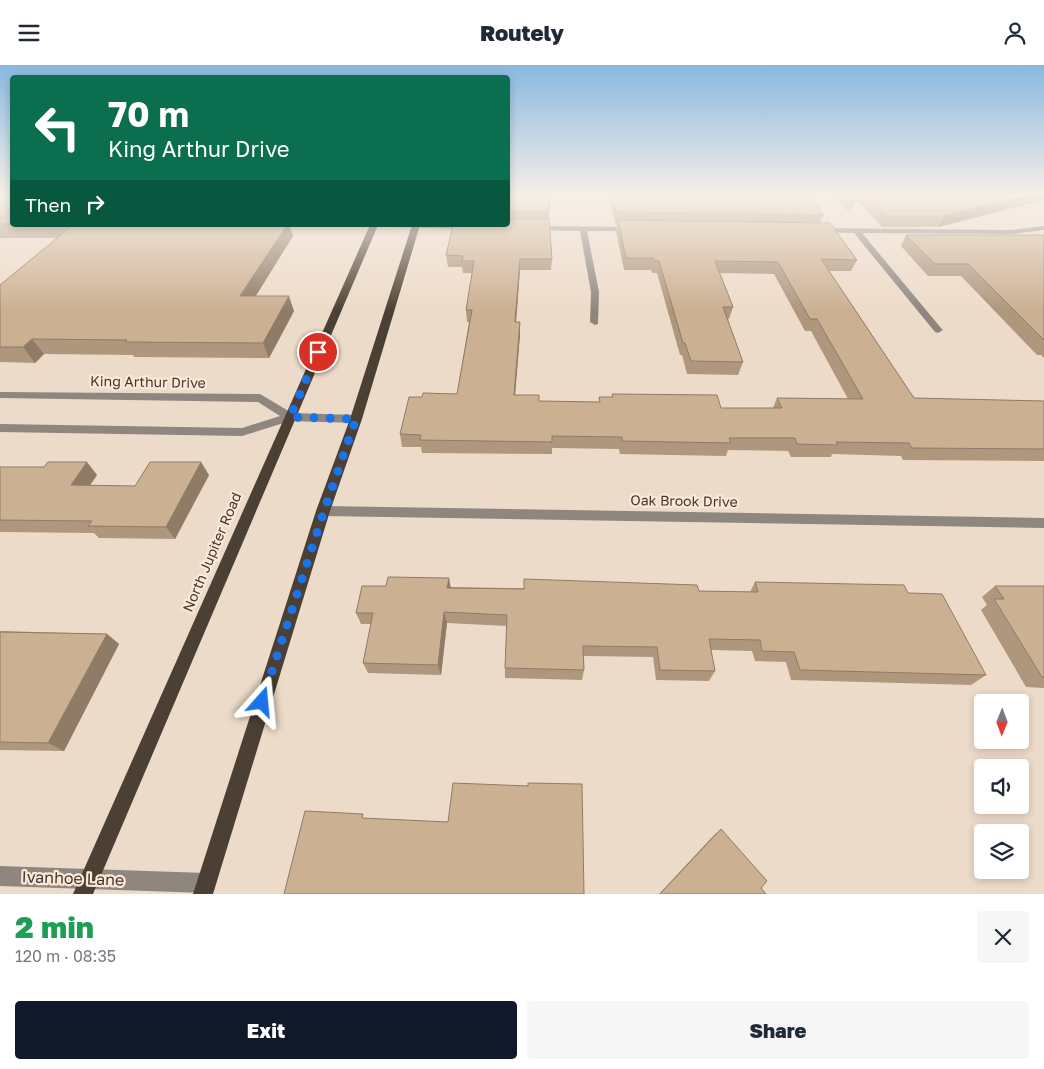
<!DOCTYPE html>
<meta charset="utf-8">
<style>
:root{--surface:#fff;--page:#f6f6f7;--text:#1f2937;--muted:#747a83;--accent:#111827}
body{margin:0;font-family:"Golos Text",sans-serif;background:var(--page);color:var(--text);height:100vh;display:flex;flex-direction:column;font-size:19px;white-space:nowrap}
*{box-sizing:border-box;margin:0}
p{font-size:16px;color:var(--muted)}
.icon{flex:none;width:28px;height:28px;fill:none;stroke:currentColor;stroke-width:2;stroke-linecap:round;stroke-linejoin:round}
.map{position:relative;height:829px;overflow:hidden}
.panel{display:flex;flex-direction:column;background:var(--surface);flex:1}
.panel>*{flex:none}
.top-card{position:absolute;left:10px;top:10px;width:500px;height:152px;border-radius:5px;box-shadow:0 2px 8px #0003;background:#0b6e4f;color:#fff;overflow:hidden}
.needle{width:32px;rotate:181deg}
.controls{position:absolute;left:974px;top:629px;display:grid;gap:10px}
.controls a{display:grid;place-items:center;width:55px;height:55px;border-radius:5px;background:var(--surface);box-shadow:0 2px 8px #0003;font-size:25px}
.pin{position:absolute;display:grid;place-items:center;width:42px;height:42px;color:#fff;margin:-21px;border:2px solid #fff;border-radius:50%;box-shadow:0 1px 5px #0007}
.me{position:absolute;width:55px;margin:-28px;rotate:18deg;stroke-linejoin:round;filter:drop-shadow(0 0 4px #0008)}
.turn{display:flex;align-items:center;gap:18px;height:105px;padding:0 15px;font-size:22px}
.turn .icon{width:65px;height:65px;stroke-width:2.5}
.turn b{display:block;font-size:35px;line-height:42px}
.then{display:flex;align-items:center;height:48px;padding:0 15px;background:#0003;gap:10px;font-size:19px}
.round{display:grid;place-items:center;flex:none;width:52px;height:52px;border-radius:5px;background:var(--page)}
.summary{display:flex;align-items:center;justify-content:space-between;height:85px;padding:0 15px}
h1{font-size:30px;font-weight:800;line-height:38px;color:#1e9e55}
.button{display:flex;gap:10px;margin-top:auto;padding:10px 15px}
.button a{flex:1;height:58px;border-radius:5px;background:var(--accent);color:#fff;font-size:20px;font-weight:800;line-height:58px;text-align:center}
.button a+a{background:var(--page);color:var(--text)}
header{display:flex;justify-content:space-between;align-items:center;height:65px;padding:0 15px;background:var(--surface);font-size:22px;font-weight:800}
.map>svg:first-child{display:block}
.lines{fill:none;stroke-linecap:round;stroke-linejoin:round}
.minor{fill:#8e867f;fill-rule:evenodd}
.major{fill:#4c3f33;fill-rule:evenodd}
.wall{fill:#af977e}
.shaded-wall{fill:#8f7b66}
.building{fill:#ccb092;stroke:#8f7b66}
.route{stroke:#1a73e8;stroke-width:9;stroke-dasharray:0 16.2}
.labels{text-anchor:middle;stroke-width:4.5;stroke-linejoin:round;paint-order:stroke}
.street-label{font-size:14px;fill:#403932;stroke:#fbe8d6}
.near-street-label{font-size:16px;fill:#403932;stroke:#fbe8d6}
</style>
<header><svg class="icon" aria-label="menu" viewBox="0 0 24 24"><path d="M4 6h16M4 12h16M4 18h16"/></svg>Routely<svg class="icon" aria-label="person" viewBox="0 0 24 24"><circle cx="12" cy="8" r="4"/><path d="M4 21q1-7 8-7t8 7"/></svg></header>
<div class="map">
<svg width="1044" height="829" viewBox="0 0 1044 829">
<rect width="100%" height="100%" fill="#eddbc9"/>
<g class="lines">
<g class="minor">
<path d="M387,160H470L473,162L469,164L391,162Z"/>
<path d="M531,161L632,162L636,164L632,166H587L599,227L598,259L595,260L590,257L591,227L580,166L534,165H531Z"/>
<path d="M1044,161V165L1011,169L862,168L941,263L943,265L938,268L935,267L854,168L819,167L815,165L819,163L1011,165Z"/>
<path d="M0,327L260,329L292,348L356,350L362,354L356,358L290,356L242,371L0,367V359L242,363L280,351L258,337L0,333Z"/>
<path d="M323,441L1044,453V463L323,451L318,450L316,446L318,442Z"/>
<path d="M0,801L206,808L213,811L216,818L213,825L206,828L0,821Z"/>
</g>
<g class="major">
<path d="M370,160H378L93,829H73Z"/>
<path d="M412,160H420L362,354L330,446L213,829H193L316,446L350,354Z"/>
</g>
</g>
<g class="wall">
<path d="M0,130H12V160H289L293,171L256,231L294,246L269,293L134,292L133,290L44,289L35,298L0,297V220L57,173H0Z"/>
<path d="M508,130H551L550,145H549V154L552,194L551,205H520L516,257H520V269L515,330L539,336L599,337V332H612V329L721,343H773L777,333L848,334L811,266H805L774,209L719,208L733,242L729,254H727L743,297L738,310L687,309L682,290H680L657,208H652L651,205H624L616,166L617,158H615L609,130H809L824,150L820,158L857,195L851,206H829L914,333L1044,336V396L903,395L901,391L832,389L831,392H791L788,386L728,385L726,391L620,389L619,384L552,383V389L422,388L421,382H402L400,369L422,332L457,329L469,257H467L466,245L472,208H463L462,202H448L446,190L508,160Z"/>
<path d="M833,130H1044V135L938,162H882L858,136L848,146Z"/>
<path d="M906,170H1044V293L1041,290H1037L961,211H928L901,181Z"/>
<path d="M0,402L97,410L90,420L135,421L209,410L175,474L99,473L94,468L0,467Z"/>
<path d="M755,517L908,528L986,610L971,620L791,615L786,597L755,596L752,586L711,585L715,606L709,616L656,615L653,592L584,591V605L582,615L505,613V603L507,561L447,558L441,610L368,608L363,598L371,559H361L356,548L386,521L750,527Z"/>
<path d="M995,521H1044V623L1026,622L981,545L987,540L982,532Z"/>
<path d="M0,566L107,569L119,579L64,686L0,685Z"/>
<path d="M721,764L761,823L766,829H659L714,770Z"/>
</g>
<g class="shaded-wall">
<path d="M857,130H860L858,136L848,146L852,135Z"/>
<path d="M1027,130H1044V135L938,162L944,151Z"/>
<path d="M287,160H289L293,171L246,246L240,231Z"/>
<path d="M520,194V205L515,269V257Z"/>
<path d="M289,231L294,246L269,293L263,278Z"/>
<path d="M520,257V269L514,343V330Z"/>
<path d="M32,274L44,289L35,298L23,282Z"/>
<path d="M87,397L97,410L82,432L71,420Z"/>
<path d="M201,397L209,410L175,474L166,462Z"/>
<path d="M449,513L451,524L447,523Z"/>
<path d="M444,547L447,558L441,610L438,600Z"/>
<path d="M107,569L119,579L64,686L48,678Z"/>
</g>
<g class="building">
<rect x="0" y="130" width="12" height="29"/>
<path d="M508,130H551V134H548L549,146H508Z"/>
<path d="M612,130H809L824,150L616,147Z"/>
<path d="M847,130H857L852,135Z"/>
<path d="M867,130H1027L944,151H887Z"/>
<path d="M508,154H549L552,194H520L515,257H520L514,330H539V336L600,337L599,332H613L612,329L717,330L721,343H782L777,333L863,334L817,254H810L778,197L715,196L733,242H723L743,297L691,296L685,278H683L659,196H654L653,193H626L618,155L830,158L857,195L821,194L914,333L1044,336V384L912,383L909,378L836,377L838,380L797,379L795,373H729L731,378L622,376V372L552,371V377L420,375L421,370L400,369L409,332H422L423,328L457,329L472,245H466L474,196H462L463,191L446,190L453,160H508Z"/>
<path d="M73,160H287L240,231H289L263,278L125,277L127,275L32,274L23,282H0V220Z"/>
<path d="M906,170H1044V275L968,199H935Z"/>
<path d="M48,397H87L71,420L135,421L150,397H201L166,462L88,461L92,456L0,455V402H44Z"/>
<path d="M388,512L449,513L447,523L524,524V514L697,520L699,526L758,527L755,517L904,520L908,528L942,529L986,610L800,605L794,587L762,586L760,575L709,574L715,606L660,605L657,582L583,581L584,605L505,603L507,550L444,547L438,600L363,598L373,548H356L362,521H386Z"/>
<path d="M995,521H1044V612H1042L994,534H1004Z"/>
<path d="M0,567L107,569L48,678L0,677Z"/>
<path d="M453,718L528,721V718L582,719L584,829H284L305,746L363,749L362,753L448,757Z"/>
<path d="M721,764L767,816L761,823L766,829H660Z"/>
</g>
<linearGradient id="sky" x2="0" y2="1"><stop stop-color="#88b8e0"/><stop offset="0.53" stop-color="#f7efe7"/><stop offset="1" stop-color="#f7efe7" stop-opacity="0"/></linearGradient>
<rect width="1044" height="246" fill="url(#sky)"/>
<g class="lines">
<path class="route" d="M262,637L324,446L356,354L290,352L318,287"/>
</g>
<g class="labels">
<g class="street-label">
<text transform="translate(148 317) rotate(1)" y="5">King Arthur Drive</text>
<text transform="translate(684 436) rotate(1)" y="5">Oak Brook Drive</text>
<text transform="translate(212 487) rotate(-67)" y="5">North Jupiter Road</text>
</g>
<g class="near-street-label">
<text transform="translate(73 813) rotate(2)" y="6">Ivanhoe Lane</text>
</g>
</g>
</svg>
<div class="controls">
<a><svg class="needle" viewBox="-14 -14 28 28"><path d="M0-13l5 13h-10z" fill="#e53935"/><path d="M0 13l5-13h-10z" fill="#747a83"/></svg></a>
<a><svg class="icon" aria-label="sound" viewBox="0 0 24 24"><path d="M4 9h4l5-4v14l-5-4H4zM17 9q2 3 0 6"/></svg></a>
<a><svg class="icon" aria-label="layers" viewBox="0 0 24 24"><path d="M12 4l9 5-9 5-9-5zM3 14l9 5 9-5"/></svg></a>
</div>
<div class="pin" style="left:318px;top:287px;background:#d93025"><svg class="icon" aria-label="arrive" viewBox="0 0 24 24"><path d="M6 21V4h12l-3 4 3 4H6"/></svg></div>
<svg class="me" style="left:262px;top:637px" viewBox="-20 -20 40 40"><path d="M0-17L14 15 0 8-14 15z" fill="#1a73e8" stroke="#fff" stroke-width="4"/></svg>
<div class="top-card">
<div class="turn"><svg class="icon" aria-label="left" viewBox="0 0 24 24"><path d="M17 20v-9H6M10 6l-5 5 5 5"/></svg><div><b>70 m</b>King Arthur Drive</div></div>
<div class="then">Then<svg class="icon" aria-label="right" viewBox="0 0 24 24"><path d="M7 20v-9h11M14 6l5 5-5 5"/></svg></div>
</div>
</div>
<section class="panel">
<div class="summary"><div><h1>2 min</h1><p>120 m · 08:35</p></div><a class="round"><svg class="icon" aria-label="close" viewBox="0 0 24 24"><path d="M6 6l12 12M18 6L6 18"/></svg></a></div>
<div class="button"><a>Exit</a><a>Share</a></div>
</section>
